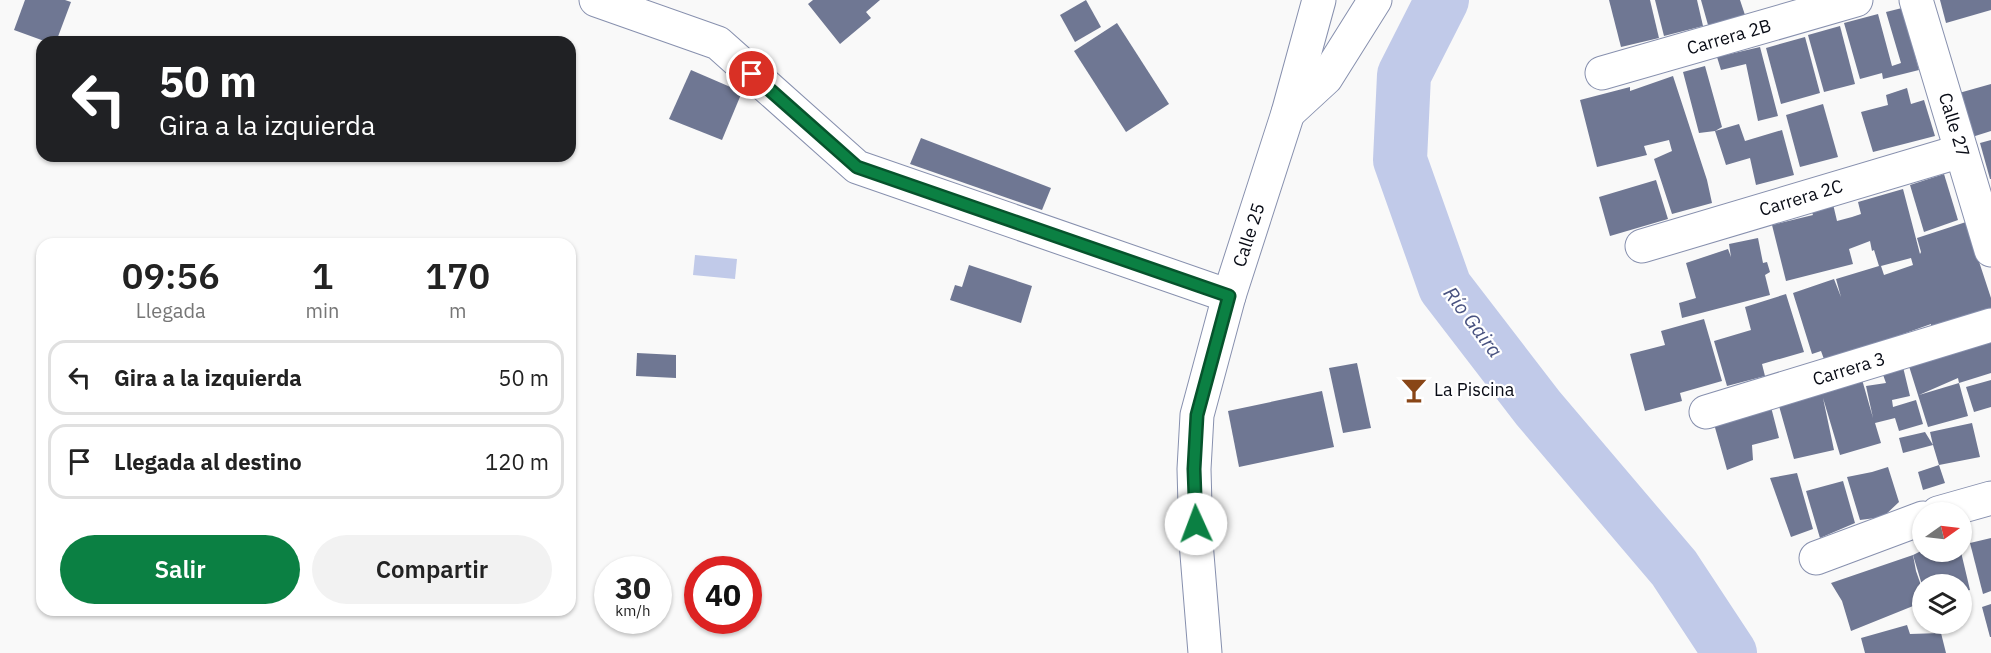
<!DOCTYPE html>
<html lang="es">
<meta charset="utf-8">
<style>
:root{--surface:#fff;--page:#f2f2f2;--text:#222;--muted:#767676;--line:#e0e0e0;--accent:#0b8043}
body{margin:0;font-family:"IBM Plex Sans",sans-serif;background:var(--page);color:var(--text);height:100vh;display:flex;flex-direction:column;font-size:22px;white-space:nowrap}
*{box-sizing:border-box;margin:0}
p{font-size:20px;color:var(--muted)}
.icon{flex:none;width:33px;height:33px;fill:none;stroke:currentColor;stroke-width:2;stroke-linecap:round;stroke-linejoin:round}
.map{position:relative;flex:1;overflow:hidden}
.details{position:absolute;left:36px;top:238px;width:540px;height:378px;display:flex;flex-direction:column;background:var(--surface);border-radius:18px;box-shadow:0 2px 4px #0004}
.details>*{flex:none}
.guide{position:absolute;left:36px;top:36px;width:540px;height:126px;border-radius:18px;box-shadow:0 2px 4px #0004;background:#202124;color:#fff;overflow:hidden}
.needle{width:39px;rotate:76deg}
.tools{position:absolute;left:1912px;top:502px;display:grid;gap:12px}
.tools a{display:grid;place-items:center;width:60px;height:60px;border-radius:50%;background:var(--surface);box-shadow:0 2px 4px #0004;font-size:30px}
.speed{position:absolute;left:594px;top:556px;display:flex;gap:12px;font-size:30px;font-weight:700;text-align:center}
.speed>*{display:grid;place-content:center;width:78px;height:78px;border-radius:50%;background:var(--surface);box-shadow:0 2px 4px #0004;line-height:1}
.speed small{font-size:15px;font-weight:400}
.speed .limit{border:9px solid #d22;background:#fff;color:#111}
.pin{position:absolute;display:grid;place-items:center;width:51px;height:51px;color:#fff;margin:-26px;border:3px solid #fff;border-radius:50%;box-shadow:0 2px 6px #0007}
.me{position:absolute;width:66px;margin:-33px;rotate:358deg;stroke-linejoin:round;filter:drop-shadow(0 0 4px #0008)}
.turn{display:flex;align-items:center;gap:21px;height:126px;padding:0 24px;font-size:27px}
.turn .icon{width:78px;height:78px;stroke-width:2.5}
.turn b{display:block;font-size:42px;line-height:51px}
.eta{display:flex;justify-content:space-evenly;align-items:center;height:102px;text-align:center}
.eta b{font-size:36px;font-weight:600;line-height:42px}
.cta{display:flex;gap:12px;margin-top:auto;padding:12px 24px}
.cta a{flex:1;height:69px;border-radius:36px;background:var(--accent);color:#fff;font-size:24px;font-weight:600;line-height:69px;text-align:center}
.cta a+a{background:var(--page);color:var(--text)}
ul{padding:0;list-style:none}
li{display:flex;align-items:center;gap:18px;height:75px;margin:0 12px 9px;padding:0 12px;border:3px solid var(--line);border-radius:18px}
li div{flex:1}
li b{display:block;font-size:22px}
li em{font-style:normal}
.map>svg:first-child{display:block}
.water{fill:#c1cae9}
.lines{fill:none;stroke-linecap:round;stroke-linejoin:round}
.river{stroke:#c1cae9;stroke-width:54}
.building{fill:#6f7793;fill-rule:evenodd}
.minor-casing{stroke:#8790ae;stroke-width:35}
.tertiary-casing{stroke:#8790ae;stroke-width:35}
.minor{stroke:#fff;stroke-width:33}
.tertiary{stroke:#fff;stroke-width:33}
.route-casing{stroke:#07532c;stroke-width:15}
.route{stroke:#0b8043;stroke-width:10}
.labels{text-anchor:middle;stroke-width:4.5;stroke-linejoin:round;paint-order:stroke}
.street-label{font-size:18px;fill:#080b15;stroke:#fff}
.poi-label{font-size:18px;fill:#080b15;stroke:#fff;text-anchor:start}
.water-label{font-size:20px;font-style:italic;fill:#495381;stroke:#fff}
</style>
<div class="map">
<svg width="1991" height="653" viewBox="0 0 1991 653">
<rect width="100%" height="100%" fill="#f9f9f9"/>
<path class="water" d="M695,255L737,259L735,279L693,275Z"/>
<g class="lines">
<path class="river" d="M1442,0L1404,75L1400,160L1445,287L1538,408L1674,568L1730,653"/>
</g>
<g class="building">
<path d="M25,0H65L71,2L56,42H47L14,30Z"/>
<path d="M813,0H880L866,12L871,18L840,44L808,4Z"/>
<path d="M1086,0L1101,27L1075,42L1060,15Z"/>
<path d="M1609,0H1650L1659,38L1621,47Z"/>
<path d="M1655,0H1697L1703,26L1664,36Z"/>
<path d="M1701,0H1740L1745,15L1708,25Z"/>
<path d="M1940,0H1991V10L1946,23Z"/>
<path d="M1902,8L1919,70L1883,79L1882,73L1860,79L1844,23L1878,14L1892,66L1901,63L1886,12Z"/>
<path d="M1117,23L1169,104L1126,132L1074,51Z"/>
<path d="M1840,26L1855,84L1824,92L1808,35Z"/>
<path d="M1805,37L1820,93L1781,104L1766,48Z"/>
<path d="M1760,47L1778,116L1758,121L1746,64L1721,70L1717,57Z"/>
<path d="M1705,66L1722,127L1715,131L1739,124L1745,141L1782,130L1794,175L1756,185L1750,158L1726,165L1715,131L1699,133L1683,72Z"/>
<path d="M691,70L742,92L722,140L669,119Z"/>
<path d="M1673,76L1707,180L1712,203L1672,214L1654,159L1672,151L1669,140L1644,146L1647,155L1597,167L1580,100L1630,87V91Z"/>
<path d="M1991,84V131L1972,137L1959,93Z"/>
<path d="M1907,88L1911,104L1924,100L1935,136L1873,152L1861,112L1888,105L1886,95Z"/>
<path d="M1823,104L1838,157L1800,167L1786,115Z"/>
<path d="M921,138L1051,188L1042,210L910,164Z"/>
<path d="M1991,140V179H1990L1980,143Z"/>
<path d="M1944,174L1958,220L1924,232L1910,185Z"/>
<path d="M1656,180L1668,219L1610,236L1599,197Z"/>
<path d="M1903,189L1920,254L1921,252L1917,238L1966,222L1991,298V314L1931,327V324L1825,362L1821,351L1812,354L1793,293L1834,279L1841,297L1836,279L1879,266L1874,250L1872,251L1870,241L1849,249L1853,264L1786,281L1772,225L1813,215L1811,210L1833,204L1837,221L1852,217L1861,214L1858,202ZM1911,258L1913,265L1884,275L1881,266Z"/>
<path d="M1758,238L1763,263L1767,262L1770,272L1765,275L1770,295L1682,318L1679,303L1696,298L1686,263L1728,249L1731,257L1729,244Z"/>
<path d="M969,265L1032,286L1021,323L950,300L955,285L962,287Z"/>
<path d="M1786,294L1804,352L1762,364L1765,376L1727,386L1714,341L1751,330L1745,307Z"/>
<path d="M1704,319L1722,381L1680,393L1682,401L1645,411L1630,354L1665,345L1661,331Z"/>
<path d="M1991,336V373L1959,383L1968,416L1928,427L1908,363ZM1958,378L1959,383L1919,395Z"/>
<path d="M637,353L676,355V378L636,376Z"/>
<path d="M1357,363L1371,428L1343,433L1329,368Z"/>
<path d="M1903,367L1910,396L1892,400L1893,407L1916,400L1923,424L1899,431L1895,418L1875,423L1881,443L1840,455L1823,398L1834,450L1794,459L1777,399L1861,376L1873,418L1866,386L1886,383L1882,372Z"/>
<path d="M1991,380V407L1974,412L1966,387Z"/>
<path d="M1322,391L1334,447L1239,467L1228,411Z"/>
<path d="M1771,407L1779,438L1752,445L1753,460L1727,470L1714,424Z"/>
<path d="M1972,423L1980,457L1939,465L1945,483L1923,490L1918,472L1939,465L1933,445L1903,453L1899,438L1925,432L1933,445L1930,432Z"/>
<path d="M1888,467L1899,502L1883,517L1860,520L1847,477L1872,472Z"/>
<path d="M1797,473L1813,529L1791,537L1770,478Z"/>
<path d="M1843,481L1855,523L1820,538L1806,491Z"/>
<path d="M1991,538V591L1983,594L1970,543Z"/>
<path d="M1923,550V552H1961L1970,590L1962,592V585H1922L1913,555Z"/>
<path d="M1913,555L1916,571L1923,591V602L1851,631L1842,601L1831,583Z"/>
<path d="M1991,604V637H1990L1982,607Z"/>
<path d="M1907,625L1910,634L1941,633L1946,653H1865L1861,638Z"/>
</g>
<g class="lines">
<g class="minor-casing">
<g id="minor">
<path d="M596,0L718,43L857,167L1229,296"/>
<path d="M1916,0L1991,250"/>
<path d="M1602,73L1856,0"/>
<path d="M1288,113L1326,78L1375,0"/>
<path d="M1642,246L1961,151"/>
<path d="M1706,412L1991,325"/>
<path d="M1938,513L1991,498"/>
<path d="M1816,558L1923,518"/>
</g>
</g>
<g class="tertiary-casing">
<path id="tertiary" d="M1205,653L1196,542L1194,469L1197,415L1229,296L1288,113L1319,0"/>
</g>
<use href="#minor" class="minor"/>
<use href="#tertiary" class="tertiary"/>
</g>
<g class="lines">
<g class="route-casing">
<path id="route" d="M752,74L857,167L1229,296L1197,415L1194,469L1196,524"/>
</g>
<use href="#route" class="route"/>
</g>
<defs>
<g id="bar-bare" transform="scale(2.07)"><path d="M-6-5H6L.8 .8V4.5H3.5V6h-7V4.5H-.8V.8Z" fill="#894617" stroke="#fff" stroke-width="2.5" paint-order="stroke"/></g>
</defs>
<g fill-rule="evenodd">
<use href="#bar-bare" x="1414" y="390"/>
</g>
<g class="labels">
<g class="street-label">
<text transform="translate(1729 37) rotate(-16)" y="6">Carrera 2B</text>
<text transform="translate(1954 125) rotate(73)" y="6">Calle 27</text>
<text transform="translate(1801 198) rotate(-17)" y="6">Carrera 2C</text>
<text transform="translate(1249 235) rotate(-72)" y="6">Calle 25</text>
<text transform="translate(1849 369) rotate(-17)" y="6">Carrera 3</text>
</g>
<g class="poi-label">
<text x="1434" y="396">La Piscina</text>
</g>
<g class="water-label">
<text transform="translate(1473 322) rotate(53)" y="7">Río Gaira</text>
</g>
</g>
</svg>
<div class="tools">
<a><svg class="needle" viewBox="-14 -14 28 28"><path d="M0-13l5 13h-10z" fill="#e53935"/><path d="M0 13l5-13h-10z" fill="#767676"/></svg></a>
<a><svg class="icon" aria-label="layers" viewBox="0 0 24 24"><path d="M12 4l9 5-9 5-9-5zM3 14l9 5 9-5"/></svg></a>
</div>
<div class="speed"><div>30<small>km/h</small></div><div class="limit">40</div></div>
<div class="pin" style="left:752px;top:74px;background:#d93025"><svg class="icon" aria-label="arrive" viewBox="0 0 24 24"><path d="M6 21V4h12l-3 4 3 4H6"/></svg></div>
<svg class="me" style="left:1196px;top:524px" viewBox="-20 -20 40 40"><circle r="19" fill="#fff"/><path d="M0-13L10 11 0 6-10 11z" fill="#0b8043"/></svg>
<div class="guide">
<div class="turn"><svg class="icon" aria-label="left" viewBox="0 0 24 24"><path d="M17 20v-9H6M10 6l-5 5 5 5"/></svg><div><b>50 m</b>Gira a la izquierda</div></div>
</div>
<section class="details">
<div class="eta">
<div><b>09:56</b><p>Llegada</p></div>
<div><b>1</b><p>min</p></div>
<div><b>170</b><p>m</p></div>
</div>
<ul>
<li><svg class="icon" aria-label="left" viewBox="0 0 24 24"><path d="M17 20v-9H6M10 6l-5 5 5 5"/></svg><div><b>Gira a la izquierda</b></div><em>50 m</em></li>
<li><svg class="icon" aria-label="arrive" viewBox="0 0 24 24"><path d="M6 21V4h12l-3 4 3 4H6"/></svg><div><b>Llegada al destino</b></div><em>120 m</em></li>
</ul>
<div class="cta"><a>Salir</a><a>Compartir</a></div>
</section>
</div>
